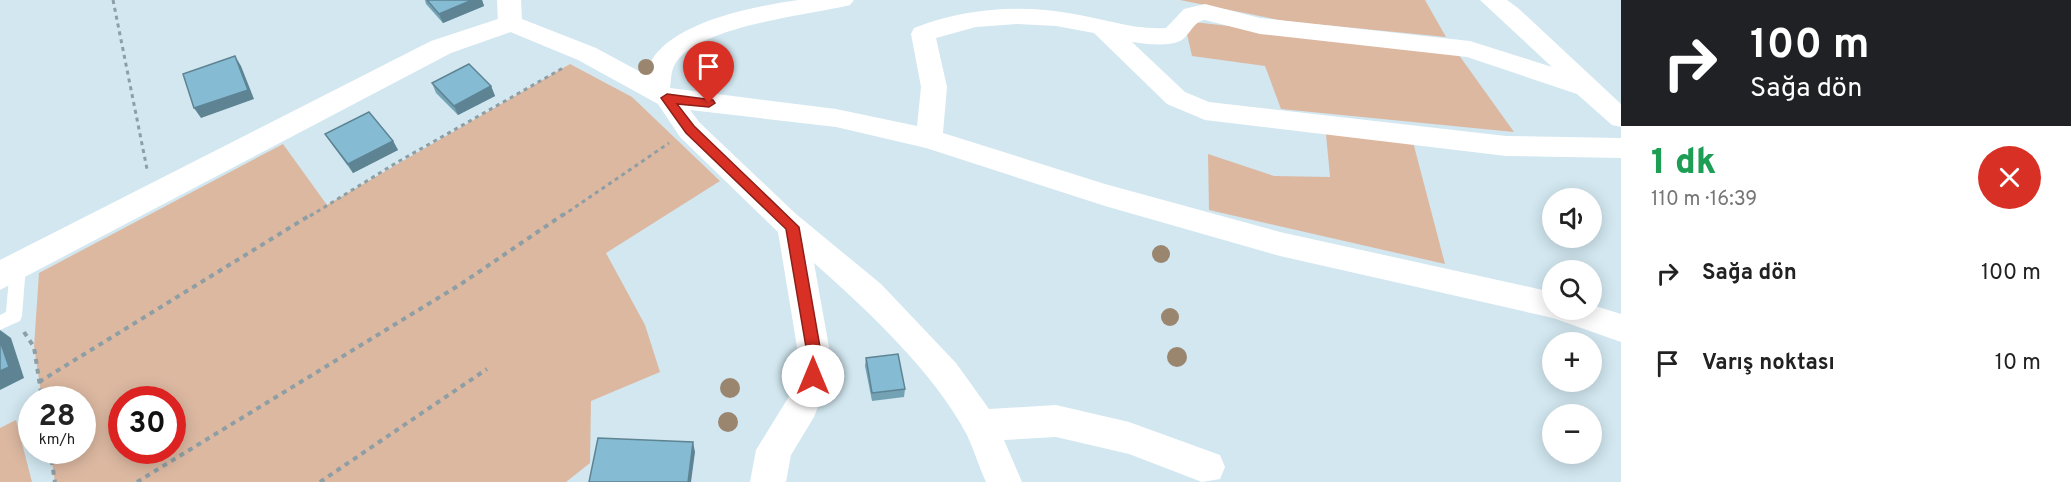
<!DOCTYPE html>
<html lang="tr">
<meta charset="utf-8">
<style>
:root{--surface:#fff;--page:#f6f6f6;--text:#222;--muted:#767676}
body{margin:0;font-family:Overpass,sans-serif;background:var(--page);color:var(--text);height:100vh;display:flex;flex-direction:column;font-size:22px;white-space:nowrap}
*{box-sizing:border-box;margin:0}
p{font-size:20px;color:var(--muted)}
.icon{flex:none;width:33px;height:33px;fill:none;stroke:currentColor;stroke-width:2;stroke-linecap:round;stroke-linejoin:round}
.map{position:relative;flex:1;overflow:hidden}
.panel{display:flex;flex-direction:column;background:var(--surface);width:450px}
.panel>*{flex:none}
.hud{background:#202124;color:#fff;overflow:hidden}
.controls{position:absolute;left:1542px;top:188px;display:grid;gap:12px}
.controls a{display:grid;place-items:center;width:60px;height:60px;border-radius:50%;background:var(--surface);box-shadow:0 3px 15px #0003;font-size:30px}
.speed{position:absolute;left:18px;top:386px;display:flex;gap:12px;font-size:30px;font-weight:700;text-align:center}
.speed>*{display:grid;place-content:center;width:78px;height:78px;border-radius:50%;background:var(--surface);box-shadow:0 3px 15px #0003;line-height:1}
.speed small{font-size:15px;font-weight:400}
.speed .limit{border:9px solid #d22;background:#fff;color:#111}
.pin{position:absolute;display:grid;place-items:center;width:51px;height:51px;color:#fff;margin:-62px -26px;border-radius:50% 50% 50% 0;rotate:-45deg;box-shadow:0 0 6px #0007}
.pin .icon{rotate:45deg}
.me{position:absolute;width:66px;margin:-33px;rotate:0deg;stroke-linejoin:round;filter:drop-shadow(0 0 4px #0008)}
.turn{display:flex;align-items:center;gap:21px;height:126px;padding:0 30px;font-size:27px}
.turn .icon{width:78px;height:78px;stroke-width:2.5}
.turn b{display:block;font-size:42px;line-height:51px}
.round{display:grid;place-items:center;flex:none;width:63px;height:63px;border-radius:32px;background:var(--page)}
.summary{display:flex;align-items:center;justify-content:space-between;height:102px;padding:0 30px}
h1{font-size:36px;font-weight:800;line-height:45px;color:#1e9e55}
ul{padding:0;list-style:none}
li{display:flex;align-items:center;gap:18px;height:90px;padding:0 30px}
li div{flex:1}
li b{display:block;font-size:22px}
li em{font-style:normal}
main{display:flex;flex:1;min-height:0}
.map>svg:first-child{display:block}
.green{fill:#dcb8a1;fill-rule:evenodd}
.lines{fill:none;stroke-linecap:round;stroke-linejoin:round}
.path-far1{stroke:#8e9ea5;stroke-width:3;stroke-dasharray:4 4;stroke-linecap:butt}
.path{stroke:#8e9ea5;stroke-width:4;stroke-dasharray:5 5;stroke-linecap:butt}
.lane{fill:#fff;fill-rule:evenodd}
.street{fill:#fff;fill-rule:evenodd}
.secondary{fill:#fff;fill-rule:evenodd}
.tree{fill:#9a866f}
.wall{fill:#73a2b5}
.shaded-wall{fill:#5e8494}
.building{fill:#86bcd3;stroke:#5e8494;stroke-width:1.5}
.route{fill:#d93025;stroke:#8d1f18;stroke-width:1.5}
</style>
<main>
<div class="map">
<svg width="1621" height="482" viewBox="0 0 1621 482">
<rect width="100%" height="100%" fill="#d2e7f0"/>
<g class="green">
<path d="M1180,0H1425L1446,37L1284,21Z"/>
<path d="M1184,21L1456,51L1514,132L1281,109L1265,66L1192,56Z"/>
<path d="M570,64L632,97L720,181L606,253L645,325L660,372L591,401L590,463L566,482H55L50,450H82V399H42L34,347L39,273L283,144L327,205ZM122,399H172V450H122Z"/>
<path d="M1326,134L1413,142L1445,264L1209,210L1208,154L1274,176L1330,177Z"/>
<path d="M16,420L32,482H0V428Z"/>
</g>
<g class="lines">
<g class="path-far1">
<path d="M113,0L147,169"/>
<path d="M310,216L396,163L563,68"/>
<path d="M562,216L669,143"/>
</g>
<g class="path">
<path d="M24,332L34,347L42,399"/>
<path d="M39,382L312,214"/>
<path d="M50,450L55,482"/>
<path d="M137,482L461,284L564,214"/>
<path d="M320,482L487,369"/>
</g>
<path class="lane" d="M18,260L23,262L26,266L22,316L20,321L0,330V315L6,312L10,266L13,262Z"/>
<path class="street" d="M497,0H521L522,19L596,48L646,75C656,24 754,6 799,0C816,0 836,0 854,0L850,5C811,15 693,26 674,66C671,72 671,81 670,88L836,109L917,126L921,87L911,34L914,28C964,8 1021,4 1074,14C1105,19 1134,30 1166,28L1184,9L1205,4L1260,18L1470,41L1552,67L1480,0H1507L1518,8L1621,104V127L1612,125L1577,94L1467,57L1260,34L1205,20C1193,21 1190,36 1180,41C1167,47 1146,44 1132,42L1185,92L1209,102L1506,136L1621,138V158L1506,156L1205,120L1167,104L1094,33L1056,26L1017,24L976,27L936,38L947,87L943,133L1105,184L1280,232L1552,292V309H1592V305L1621,314V342L1553,318L1280,256L1105,206L926,148L836,127L690,110L700,123L796,214L881,284L956,363L989,409L1056,405L1129,422L1220,455L1225,467L1220,479L1202,482L1129,454L1056,437L1004,440L1022,482H986C979,467 974,450 967,435C934,372 866,309 814,263L829,347L830,376L814,417L791,455L786,482H750L756,450L788,398L796,376L797,347L778,232L680,137L658,104L578,60L501,28L498,23Z"/>
<path class="secondary" d="M510,15L519,17L523,23L519,29L451,53L0,290V260L431,41Z"/>
</g>
<g class="tree">
<circle cx="646" cy="67" r="8"/>
<circle cx="1161" cy="254" r="9"/>
<circle cx="1170" cy="317" r="9"/>
<circle cx="1177" cy="357" r="10"/>
<circle cx="796" cy="368" r="10"/>
<circle cx="730" cy="388" r="10"/>
<circle cx="728" cy="422" r="10"/>
</g>
<g class="wall">
<path d="M425,0H482L484,6L443,23L426,4Z"/>
<path d="M432,83L491,86L495,96L458,115L436,93Z"/>
<path d="M325,134L393,141L398,150L353,173L331,143Z"/>
<path d="M866,358L905,389L904,397L872,401L865,366Z"/>
</g>
<g class="shaded-wall">
<path d="M472,0H482L484,6L443,23L439,14Z"/>
<path d="M235,56L241,66L254,99L201,118L194,108Z"/>
<path d="M491,86L495,96L458,115L454,106Z"/>
<path d="M393,141L398,150L353,173L348,164Z"/>
<path d="M0,330L11,338L24,378L0,390Z"/>
<path d="M693,442L695,452L691,482H688Z"/>
</g>
<g class="building">
<path d="M427,0H472L439,14Z"/>
<path d="M235,56L248,90L194,108L183,74Z"/>
<path d="M469,64L491,86L454,106L432,83Z"/>
<path d="M369,112L393,141L348,164L325,134Z"/>
<path d="M0,341L9,367L0,371Z"/>
<path d="M898,354L905,389L872,393L866,358Z"/>
<path d="M598,438L693,442L688,482H589Z"/>
</g>
<path class="route" d="M667,94L713,100L715,103L709,107L677,104L694,126L799,227L820,347L818,381L813,382L805,376L806,347L786,229L686,133L661,98Z"/>
</svg>
<div class="controls">
<a><svg class="icon" aria-label="sound" viewBox="0 0 24 24"><path d="M4 9h4l5-4v14l-5-4H4zM17 9q2 3 0 6"/></svg></a>
<a><svg class="icon" aria-label="search" viewBox="0 0 24 24"><circle cx="10" cy="10" r="6"/><path d="M15 15l6 6"/></svg></a>
<a>+</a>
<a>−</a>
</div>
<div class="speed"><div>28<small>km/h</small></div><div class="limit">30</div></div>
<div class="pin" style="left:709px;top:103px;background:#d93025"><svg class="icon" aria-label="arrive" viewBox="0 0 24 24"><path d="M6 21V4h12l-3 4 3 4H6"/></svg></div>
<svg class="me" style="left:813px;top:376px" viewBox="-20 -20 40 40"><circle r="19" fill="#fff"/><path d="M0-13L10 11 0 6-10 11z" fill="#d93025"/></svg>
</div>
<section class="panel">
<div class="hud">
<div class="turn"><svg class="icon" aria-label="right" viewBox="0 0 24 24"><path d="M7 20v-9h11M14 6l5 5-5 5"/></svg><div><b>100 m</b>Sağa dön</div></div>
</div>
<div class="summary"><div><h1>1 dk</h1><p>110 m · 16:39</p></div><a class="round" style="background:#d93025;color:#fff"><svg class="icon" aria-label="close" viewBox="0 0 24 24"><path d="M6 6l12 12M18 6L6 18"/></svg></a></div>
<ul>
<li><svg class="icon" aria-label="right" viewBox="0 0 24 24"><path d="M7 20v-9h11M14 6l5 5-5 5"/></svg><div><b>Sağa dön</b></div><em>100 m</em></li>
<li><svg class="icon" aria-label="arrive" viewBox="0 0 24 24"><path d="M6 21V4h12l-3 4 3 4H6"/></svg><div><b>Varış noktası</b></div><em>10 m</em></li>
</ul>
</section>
</main>
